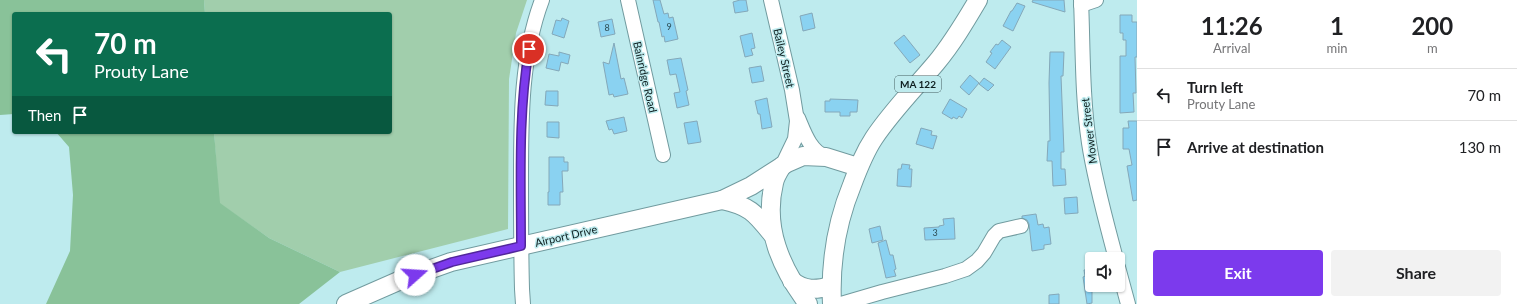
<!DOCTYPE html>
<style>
:root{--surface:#fff;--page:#f2f2f2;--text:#202124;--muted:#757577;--line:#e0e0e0;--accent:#7c3aed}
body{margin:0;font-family:Lato,sans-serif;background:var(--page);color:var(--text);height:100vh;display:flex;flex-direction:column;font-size:15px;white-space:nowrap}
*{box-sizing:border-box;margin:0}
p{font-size:13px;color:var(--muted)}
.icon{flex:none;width:22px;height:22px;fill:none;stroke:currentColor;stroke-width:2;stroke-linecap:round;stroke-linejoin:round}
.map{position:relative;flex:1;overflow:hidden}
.panel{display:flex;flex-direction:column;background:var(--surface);width:380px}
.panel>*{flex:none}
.hud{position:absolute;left:12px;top:12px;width:380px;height:122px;border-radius:4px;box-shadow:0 1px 3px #0004;background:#0b6e4f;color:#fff;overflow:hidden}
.controls{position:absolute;left:1085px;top:252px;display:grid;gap:8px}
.controls a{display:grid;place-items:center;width:40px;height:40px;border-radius:4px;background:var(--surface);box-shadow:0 1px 3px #0004;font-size:20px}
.pin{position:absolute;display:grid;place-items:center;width:34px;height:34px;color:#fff;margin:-17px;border:2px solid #fff;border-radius:50%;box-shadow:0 1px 4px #0007}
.me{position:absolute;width:44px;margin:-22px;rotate:71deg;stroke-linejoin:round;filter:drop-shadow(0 0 3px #0008)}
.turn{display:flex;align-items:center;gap:14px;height:84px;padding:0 16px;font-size:18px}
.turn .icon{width:52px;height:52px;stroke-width:2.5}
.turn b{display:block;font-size:28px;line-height:34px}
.then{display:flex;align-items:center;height:38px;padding:0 16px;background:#0003;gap:8px;font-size:15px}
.eta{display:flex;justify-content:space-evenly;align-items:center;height:68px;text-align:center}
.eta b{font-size:24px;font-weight:700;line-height:28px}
.button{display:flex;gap:8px;margin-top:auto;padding:8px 16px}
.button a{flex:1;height:46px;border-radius:4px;background:var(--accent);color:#fff;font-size:16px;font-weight:700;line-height:46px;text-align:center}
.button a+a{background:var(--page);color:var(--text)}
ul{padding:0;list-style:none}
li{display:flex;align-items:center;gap:12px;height:52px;padding:0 16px;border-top:1px solid var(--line)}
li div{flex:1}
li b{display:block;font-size:15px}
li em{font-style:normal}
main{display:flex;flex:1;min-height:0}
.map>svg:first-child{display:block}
.green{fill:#a1ceac}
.forest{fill:#89c299}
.building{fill:#8ad2f1;stroke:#84a8b9}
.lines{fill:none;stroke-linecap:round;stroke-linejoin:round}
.minor-casing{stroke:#719b9f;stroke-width:16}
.major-casing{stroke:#719b9f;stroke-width:20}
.minor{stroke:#fff;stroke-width:14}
.major{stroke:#fff;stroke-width:18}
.route-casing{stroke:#51269a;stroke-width:10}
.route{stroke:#7c3aed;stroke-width:7}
.labels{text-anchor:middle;stroke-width:3;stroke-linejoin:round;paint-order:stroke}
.number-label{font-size:9px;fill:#2d4c54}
.shield{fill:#beebee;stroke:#435c5e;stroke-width:1}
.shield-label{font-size:10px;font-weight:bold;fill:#0e1f20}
.street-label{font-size:11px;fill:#0e1f20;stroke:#beebee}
</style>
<main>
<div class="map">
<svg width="1137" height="304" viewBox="0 0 1137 304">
<rect width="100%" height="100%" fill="#beebee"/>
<path class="green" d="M204,0H527L516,33L509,79L508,229L340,272L269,238L219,203L214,132H390V14H205Z"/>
<g class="forest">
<path d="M0,0H204L205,14H14V114L0,115Z"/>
<path d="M56,132H214L220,203L269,238L340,272L299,304H46L70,251L73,195L69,147Z"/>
</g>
<g class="building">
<path d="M653,0H660L664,14L668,13L669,18L673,17L678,39L665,42L664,36L662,37L659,22H658Z"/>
<path d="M740,0H746L748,11L735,13L733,2Z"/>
<path d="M1033,0H1064L1065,12L1032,2Z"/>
<path d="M1017,3L1025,6L1013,31L1003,26L1011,11H1012Z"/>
<path d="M812,13L815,28L803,31L800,16Z"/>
<path d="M1120,15H1132V22H1137V57H1135L1136,93H1133L1134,112L1120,113V56H1126V40H1123V33H1120Z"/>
<path d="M562,18L569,21L564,38L552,34L556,20L561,21Z"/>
<path d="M612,19L615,34L601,37L598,22Z"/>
<path d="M752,33L755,48L751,49L753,55L745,57L740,36Z"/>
<path d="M904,35L920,55L910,63L894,43Z"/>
<path d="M1002,40L1011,47L995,69L986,62L992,53L990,52L996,44L998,45Z"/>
<path d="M614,43L621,79L624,78L628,94L614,97L613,94L609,95L603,62L609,64Z"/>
<path d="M559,52L570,55L568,64L561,62L559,71L546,68L549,54L559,56Z"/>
<path d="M1050,52H1064L1063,76H1061L1064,152H1061V169H1065L1066,185L1053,186L1052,161H1047L1048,141H1050L1049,83Z"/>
<path d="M681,58L688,90L686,91L689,105L677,108L674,93L680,92L676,74L670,75L667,60Z"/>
<path d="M761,66L764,81L752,83L749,68Z"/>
<path d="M970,75L979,83L969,95L960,87Z"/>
<path d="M984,78L994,85L988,91L979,84Z"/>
<path d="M546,91H558V106L545,105Z"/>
<path d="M767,98L772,127L762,129L760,114H758L755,101Z"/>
<path d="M830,99L858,100L857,112H850V116H840V112H825V101H830Z"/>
<path d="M950,99L967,109L962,118L959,116L957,119L953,117L952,119L942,113Z"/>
<path d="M624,117L627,131L614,134L612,129L609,130L606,121Z"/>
<path d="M697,121L701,142L688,144L684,123Z"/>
<path d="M1128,121H1137V200L1133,201L1127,166L1132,165L1129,149H1123V128H1129Z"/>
<path d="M547,122H559V138L547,137Z"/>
<path d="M921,128L932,131L931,135L937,136L933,149L916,144Z"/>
<path d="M549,157H564V162H568V171H562L563,192H560V205H548V192H549Z"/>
<path d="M902,164L910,165L909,169H912L911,187L897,186L898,169H901Z"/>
<path d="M1077,197L1078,213L1065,214L1064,198Z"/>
<path d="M1036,214L1038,225L1043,224L1044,228L1049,227L1051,244L1044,245V249L1032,251L1029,224L1027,220L1022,218V216Z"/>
<path d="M954,218L955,239L925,240L924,228L939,227V226L944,225L943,219Z"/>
<path d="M880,226L883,240L872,243L869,229Z"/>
<path d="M886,240L890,255H893L896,269L894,270L896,276L886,278L878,243Z"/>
<path d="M1092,269V303L1087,304L1083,277L1085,276L1084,270Z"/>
<path d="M1059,294V304H1049V295Z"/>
</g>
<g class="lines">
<g class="minor-casing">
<g id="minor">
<path d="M628,0L663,155"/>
<path d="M771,0L792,90L797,121L795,139L782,166"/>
<path d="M1081,0C1083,47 1082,96 1089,143C1095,182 1106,221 1116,259"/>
<path d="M1081,5L1096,0"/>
<path d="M798,118C804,132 810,151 826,157"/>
<path d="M1118,267L1128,304"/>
<path d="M523,304L522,289C521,252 521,214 521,177C521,117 521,56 542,0"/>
<path d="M841,304L882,292L945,276L966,269L977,261L984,253L994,236L999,231L1021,226"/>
</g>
</g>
<g class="major-casing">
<g id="major">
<path d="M782,166C779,171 775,177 774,183C763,228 781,268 808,304"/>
<path d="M722,200C750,206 755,213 772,234"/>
<path d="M792,281C805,291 816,290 831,286"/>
<path d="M346,304L403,279L451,262L722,200L751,186L787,163L803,156L826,157L858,167"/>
<path d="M832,304C830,262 836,224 852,185C858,169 864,153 874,138C892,111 915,88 936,63C952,44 965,22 978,0"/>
</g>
</g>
<use href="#minor" class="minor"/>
<use href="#major" class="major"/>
</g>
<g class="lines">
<g class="route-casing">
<path id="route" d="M415,275L452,262L521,246C521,179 518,115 529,49"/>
</g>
<use href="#route" class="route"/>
</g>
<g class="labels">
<g class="number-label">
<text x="669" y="30">9</text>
<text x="607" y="31">8</text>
<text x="935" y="236">3</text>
</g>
<rect class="shield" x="895" y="76" width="46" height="16" rx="3"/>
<g class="shield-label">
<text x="918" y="88">MA 122</text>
</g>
<g class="street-label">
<text transform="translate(784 58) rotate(77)" y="4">Bailey Street</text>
<text transform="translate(645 77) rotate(77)" y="4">Bainridge Road</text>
<text transform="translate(1089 131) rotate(-97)" y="4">Mower Street</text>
<text transform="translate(566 236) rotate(-13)" y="4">Airport Drive</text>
</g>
</g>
</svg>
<div class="controls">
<a><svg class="icon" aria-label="sound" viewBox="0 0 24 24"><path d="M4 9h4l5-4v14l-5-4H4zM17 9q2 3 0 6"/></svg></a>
</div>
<div class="pin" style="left:529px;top:49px;background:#d93025"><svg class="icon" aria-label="arrive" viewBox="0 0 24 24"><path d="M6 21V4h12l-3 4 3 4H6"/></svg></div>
<svg class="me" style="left:415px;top:275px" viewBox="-20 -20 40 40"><circle r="19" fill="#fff"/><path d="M0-13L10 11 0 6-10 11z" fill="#7c3aed"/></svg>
<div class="hud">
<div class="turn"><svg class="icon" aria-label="left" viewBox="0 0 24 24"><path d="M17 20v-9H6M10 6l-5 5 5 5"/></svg><div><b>70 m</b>Prouty Lane</div></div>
<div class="then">Then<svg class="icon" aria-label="arrive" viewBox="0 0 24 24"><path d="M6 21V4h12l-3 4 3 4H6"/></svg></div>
</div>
</div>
<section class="panel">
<div class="eta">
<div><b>11:26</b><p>Arrival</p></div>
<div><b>1</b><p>min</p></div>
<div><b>200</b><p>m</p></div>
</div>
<ul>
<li><svg class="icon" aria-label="left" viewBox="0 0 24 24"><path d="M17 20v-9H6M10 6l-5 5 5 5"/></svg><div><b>Turn left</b><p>Prouty Lane</p></div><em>70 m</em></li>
<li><svg class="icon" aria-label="arrive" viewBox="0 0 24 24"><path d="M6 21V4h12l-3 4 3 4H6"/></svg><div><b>Arrive at destination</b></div><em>130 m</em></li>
</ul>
<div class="button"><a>Exit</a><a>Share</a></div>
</section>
</main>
